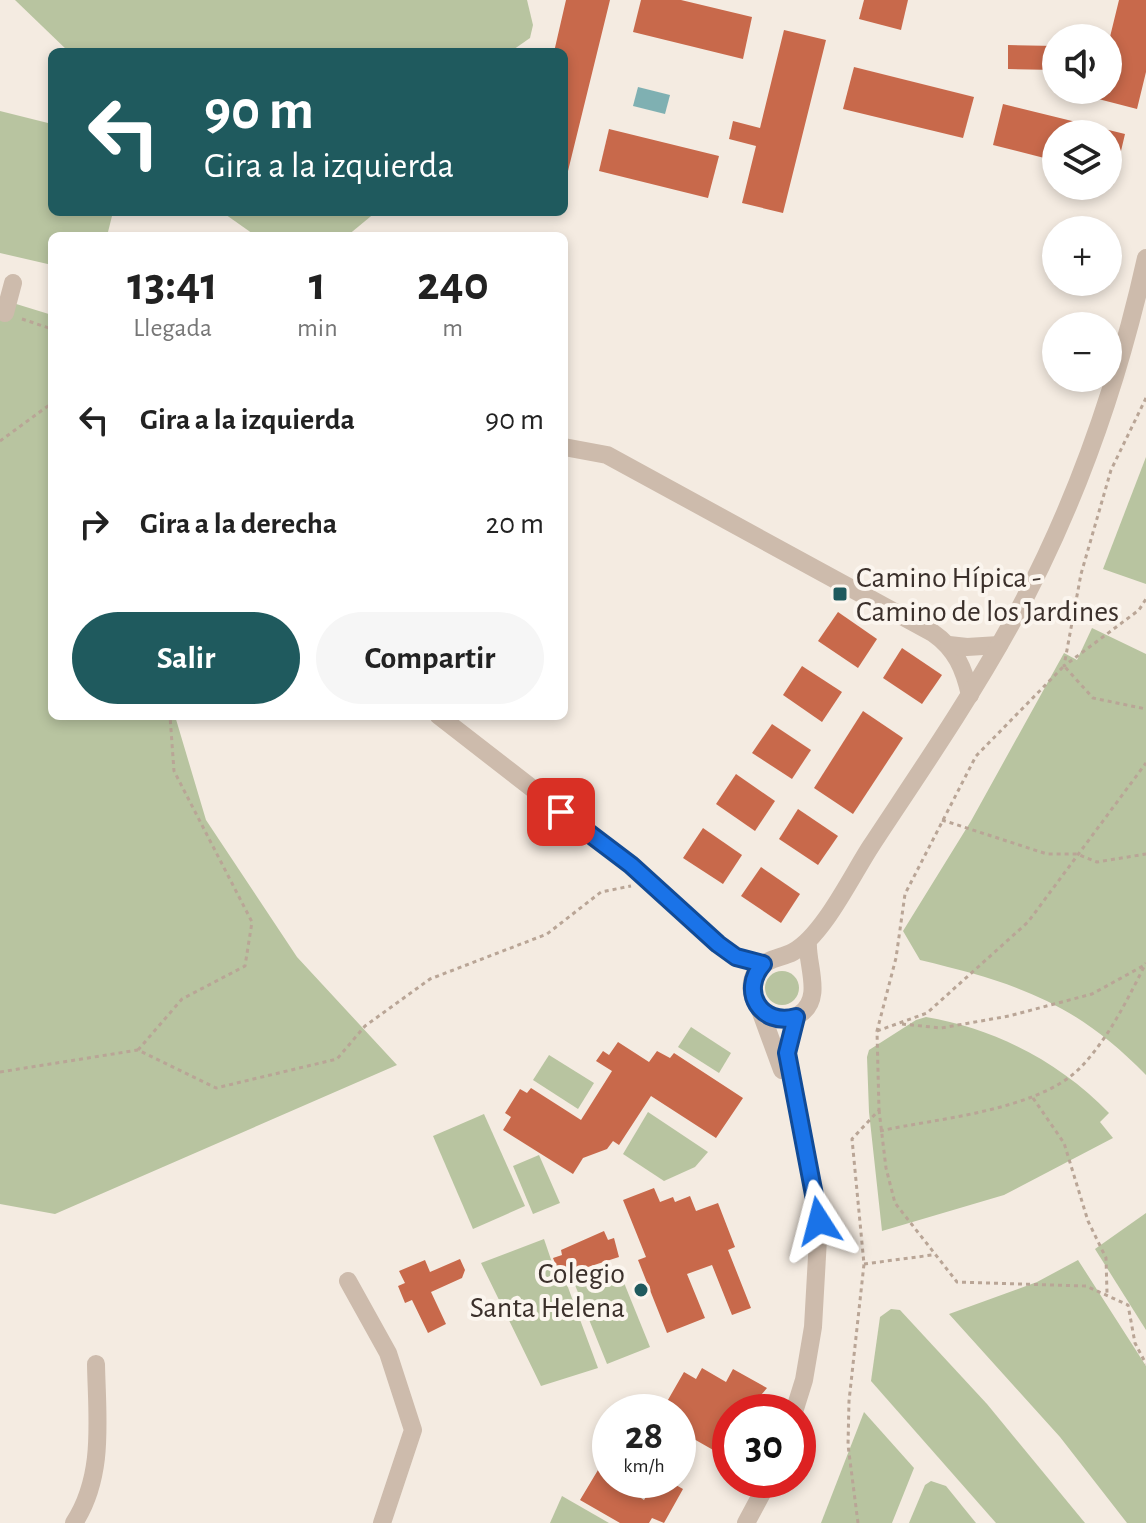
<!DOCTYPE html>
<html lang="es">
<meta charset="utf-8">
<style>
:root{--surface:#fff;--page:#f6f6f6;--text:#222;--muted:#767676;--accent:#1f5a5e}
body{margin:0;font-family:"Alegreya Sans",sans-serif;background:var(--page);color:var(--text);height:100vh;display:flex;flex-direction:column;font-size:30px;white-space:nowrap}
*{box-sizing:border-box;margin:0}
p{font-size:26px;color:var(--muted)}
.icon{flex:none;width:44px;height:44px;fill:none;stroke:currentColor;stroke-width:2;stroke-linecap:round;stroke-linejoin:round}
.map{position:relative;flex:1;overflow:hidden}
.drawer{position:absolute;left:48px;top:232px;width:520px;height:488px;display:flex;flex-direction:column;background:var(--surface);border-radius:12px;box-shadow:0 4px 12px #0003}
.drawer>*{flex:none}
.banner{position:absolute;left:48px;top:48px;width:520px;height:168px;border-radius:12px;box-shadow:0 4px 12px #0003;background:#1f5a5e;color:#fff;overflow:hidden}
.controls{position:absolute;left:1042px;top:24px;display:grid;gap:16px}
.controls a{display:grid;place-items:center;width:80px;height:80px;border-radius:50%;background:var(--surface);box-shadow:0 4px 12px #0003;font-size:40px}
.speed{position:absolute;left:592px;top:1394px;display:flex;gap:16px;font-size:40px;font-weight:700;text-align:center}
.speed>*{display:grid;place-content:center;width:104px;height:104px;border-radius:50%;background:var(--surface);box-shadow:0 4px 12px #0003;line-height:1}
.speed small{font-size:20px;font-weight:400}
.speed .limit{border:12px solid #d22;background:#fff;color:#111}
.pin{position:absolute;display:grid;place-items:center;width:68px;height:68px;color:#fff;margin:-34px;border-radius:16px;box-shadow:0 4px 12px #0006}
.me{position:absolute;width:88px;margin:-44px;rotate:351deg;stroke-linejoin:round;filter:drop-shadow(0 0 6px #0008)}
.turn{display:flex;align-items:center;gap:28px;height:168px;padding:0 24px;font-size:36px}
.turn .icon{width:104px;height:104px;stroke-width:2.5}
.turn b{display:block;font-size:56px;line-height:68px}
.eta{display:flex;justify-content:space-evenly;align-items:center;height:136px;text-align:center}
.eta b{font-size:48px;font-weight:700;line-height:56px}
.primary-button{display:flex;gap:16px;margin-top:auto;padding:16px 24px}
.primary-button a{flex:1;height:92px;border-radius:48px;background:var(--accent);color:#fff;font-size:32px;font-weight:700;line-height:92px;text-align:center}
.primary-button a+a{background:var(--page);color:var(--text)}
ul{padding:0;list-style:none}
li{display:flex;align-items:center;gap:24px;height:104px;padding:0 24px}
li div{flex:1}
li b{display:block;font-size:30px}
li em{font-style:normal}
.map>svg:first-child{display:block}
.green{fill:#b8c4a0}
.water{fill:#7fb0b2}
.building{fill:#c8694b}
.lines{fill:none;stroke-linecap:round;stroke-linejoin:round}
.path{stroke:#b9a596;stroke-width:3;stroke-dasharray:4 4;stroke-linecap:butt}
.minor{stroke:#cdbbac;stroke-width:18}
.route-casing{stroke:#114b97;stroke-width:20}
.route{stroke:#1a73e8;stroke-width:14}
.poi-dot{fill:#1f5a5e;stroke:#fbf5ee;stroke-width:3}
.labels{text-anchor:middle;stroke-width:8;stroke-linejoin:round;paint-order:stroke}
.poi-label{font-size:30px;fill:#3b302b;stroke:#fbf5ee;text-anchor:start}
</style>
<div class="map">
<svg width="1146" height="1523" viewBox="0 0 1146 1523">
<rect width="100%" height="100%" fill="#f4ebe1"/>
<g class="green">
<path d="M15,0H527L533,25L530,38L510,52H69Z"/>
<path d="M0,111L52,124V212H113L107,236H52V265L0,253Z"/>
<path d="M222,212H376L347,236H256Z"/>
<path d="M0,299L52,315V716H175L206,820L297,957L397,1065L55,1214L0,1204Z"/>
<path d="M1146,457V584L1103,569Z"/>
<path d="M1092,628L1146,654V1075C1075,1002 1016,983 920,960L903,931L971,821L1064,653L1077,660Z"/>
<circle cx="782" cy="988" r="17"/>
<path d="M926,1017C996,1029 1060,1062 1109,1113L1100,1122L1113,1138L1004,1195L882,1231L869,1112L867,1057L869,1050L916,1020Z"/>
<path d="M691,1027L731,1053L719,1073L678,1047Z"/>
<path d="M549,1055L594,1083L578,1109L533,1080Z"/>
<path d="M648,1112L708,1152L695,1167L664,1181L623,1154Z"/>
<path d="M484,1114L525,1206L473,1229L433,1136Z"/>
<path d="M539,1155L560,1203L533,1214L513,1166Z"/>
<path d="M1146,1213V1330L1095,1249Z"/>
<path d="M544,1239L559,1283L566,1282L598,1368L541,1386L481,1263Z"/>
<path d="M1078,1260L1146,1366V1523H1127L1060,1437L949,1314L1037,1282Z"/>
<path d="M618,1268L650,1347L607,1364L575,1285Z"/>
<path d="M891,1309L900,1310L987,1404L1085,1523H996L871,1381L880,1317Z"/>
<path d="M864,1412L914,1468L892,1523H821Z"/>
<path d="M931,1481L946,1486L976,1523H909L925,1485Z"/>
<path d="M562,1496L609,1523H550Z"/>
</g>
<path class="water" d="M638,87L670,95L665,114L633,106Z"/>
<g class="building">
<path d="M566,0H610L568,171H564V52H554Z"/>
<path d="M641,0H681L752,17L743,59L633,32Z"/>
<path d="M864,0H908L901,30L859,19Z"/>
<path d="M1119,0H1146V72L1137,109L1079,94V90H1108V45Z"/>
<path d="M784,30L826,40L783,213L742,203L756,146L729,139L733,121L760,128Z"/>
<path d="M1008,45L1056,46V70L1008,69Z"/>
<path d="M854,67L974,97L963,138L843,109Z"/>
<path d="M1003,104L1125,134L1113,185L1108,184V134H1056V161L993,145Z"/>
<path d="M609,129L719,156L708,198L599,171Z"/>
<path d="M838,612L877,639L858,668L818,641Z"/>
<path d="M902,648L942,675L922,704L883,678Z"/>
<path d="M802,666L842,692L822,722L783,695Z"/>
<path d="M863,711L903,738L853,814L814,788Z"/>
<path d="M772,724L811,750L792,779L752,753Z"/>
<path d="M736,774L775,801L755,831L716,804Z"/>
<path d="M798,809L838,836L818,865L779,839Z"/>
<path d="M703,828L742,855L723,884L683,858Z"/>
<path d="M761,867L800,894L781,923L741,896Z"/>
<path d="M618,1042L649,1062L657,1051L670,1058L674,1053L743,1098L716,1138L651,1096L619,1145L613,1141L607,1149L583,1158L573,1174L503,1130L511,1117L505,1113L520,1089L527,1093L531,1088L581,1120L612,1071L596,1061L603,1051L609,1055Z"/>
<path d="M654,1188L660,1202L673,1197L675,1202L690,1196L696,1211L718,1203L735,1247L728,1250L751,1308L732,1315L712,1265L687,1274L705,1318L667,1333L638,1260L646,1257L623,1200Z"/>
<path d="M604,1231L608,1240L614,1238L619,1257L560,1276L553,1258L562,1255L561,1250Z"/>
<path d="M460,1259L465,1270L462,1278L431,1292L446,1324L428,1333L412,1300L405,1303L398,1286L405,1283L399,1271L425,1260L430,1272Z"/>
<path d="M702,1368L726,1382L733,1369L767,1388L747,1412H730V1442L722,1455L678,1430V1412H661L684,1372L696,1379Z"/>
<path d="M598,1470L644,1500L656,1480H667L683,1489L664,1523L652,1518L649,1523H620L580,1500Z"/>
</g>
<g class="lines">
<g class="path">
<path d="M22,319L52,329"/>
<path d="M1146,398L1111,470L1081,574L1064,666L1139,610L1146,599"/>
<path d="M0,441L52,403"/>
<path d="M942,820L1047,854H1077L1097,862L1146,854"/>
<path d="M902,1024L941,1028L1009,1016L1092,994L1143,966"/>
<path d="M877,1031L927,1013L1028,922L1146,763"/>
<path d="M138,1050L182,999L245,966L252,922L174,771L170,716"/>
<path d="M0,1072L138,1050L216,1088L337,1059L365,1026L430,979L547,934L601,892L631,886"/>
<path d="M1033,1098L1064,1143L1088,1221L1106,1258L1107,1293"/>
<path d="M879,1110L886,1168L895,1203L957,1282L1086,1286L1128,1305L1135,1343L1146,1364"/>
<path d="M880,1131C938,1118 1037,1111 1080,1068C1109,1038 1127,1000 1146,963"/>
<path d="M864,1264L932,1255"/>
<path d="M858,1523L848,1445L849,1401L864,1264L852,1139L879,1110L877,1031L896,958L905,894L976,756L1064,666L1093,698L1146,709"/>
</g>
<g class="minor">
<path d="M5,313L13,283"/>
<path d="M564,447L607,455L933,633C956,649 964,669 970,695"/>
<path d="M949,645L967,647L999,645"/>
<path d="M439,716L631,865L718,944L736,957L763,964"/>
<path d="M808,941C806,964 824,998 800,1014C770,1034 735,993 760,967C769,958 782,958 793,952C823,936 852,875 871,846C919,773 968,702 1010,626C1073,512 1118,384 1146,258"/>
<path d="M760,1010L782,1070"/>
<path d="M348,1281L388,1353L413,1430L382,1523"/>
<path d="M794,1412L804,1380L813,1327L819,1221L787,1053L796,1017"/>
<path d="M74,1523C105,1475 97,1419 96,1364"/>
<path d="M746,1523L769,1480"/>
</g>
</g>
<g class="lines">
<g class="route-casing">
<path id="route" d="M561,812L631,865L718,944L736,957L763,964C739,991 761,1027 796,1017L787,1053L819,1221"/>
</g>
<use href="#route" class="route"/>
</g>
<g class="poi-dot">
<rect x="832" y="586" width="16" height="16" rx="4"/>
<circle cx="641" cy="1290" r="8"/>
</g>
<g class="labels">
<g class="poi-label">
<text x="856" y="587">Camino Hípica -<tspan x="856" dy="34">Camino de los Jardines</tspan></text>
<text x="625" y="1283" text-anchor="end">Colegio<tspan x="625" dy="34">Santa Helena</tspan></text>
</g>
</g>
</svg>
<div class="controls">
<a><svg class="icon" aria-label="sound" viewBox="0 0 24 24"><path d="M4 9h4l5-4v14l-5-4H4zM17 9q2 3 0 6"/></svg></a>
<a><svg class="icon" aria-label="layers" viewBox="0 0 24 24"><path d="M12 4l9 5-9 5-9-5zM3 14l9 5 9-5"/></svg></a>
<a>+</a>
<a>−</a>
</div>
<div class="speed"><div>28<small>km/h</small></div><div class="limit">30</div></div>
<div class="pin" style="left:561px;top:812px;background:#d93025"><svg class="icon" aria-label="arrive" viewBox="0 0 24 24"><path d="M6 21V4h12l-3 4 3 4H6"/></svg></div>
<svg class="me" style="left:819px;top:1221px" viewBox="-20 -20 40 40"><path d="M0-17L14 15 0 8-14 15z" fill="#1a73e8" stroke="#fff" stroke-width="4"/></svg>
<div class="banner">
<div class="turn"><svg class="icon" aria-label="left" viewBox="0 0 24 24"><path d="M17 20v-9H6M10 6l-5 5 5 5"/></svg><div><b>90 m</b>Gira a la izquierda</div></div>
</div>
<section class="drawer">
<div class="eta">
<div><b>13:41</b><p>Llegada</p></div>
<div><b>1</b><p>min</p></div>
<div><b>240</b><p>m</p></div>
</div>
<ul>
<li><svg class="icon" aria-label="left" viewBox="0 0 24 24"><path d="M17 20v-9H6M10 6l-5 5 5 5"/></svg><div><b>Gira a la izquierda</b></div><em>90 m</em></li>
<li><svg class="icon" aria-label="right" viewBox="0 0 24 24"><path d="M7 20v-9h11M14 6l5 5-5 5"/></svg><div><b>Gira a la derecha</b></div><em>20 m</em></li>
</ul>
<div class="primary-button"><a>Salir</a><a>Compartir</a></div>
</section>
</div>
